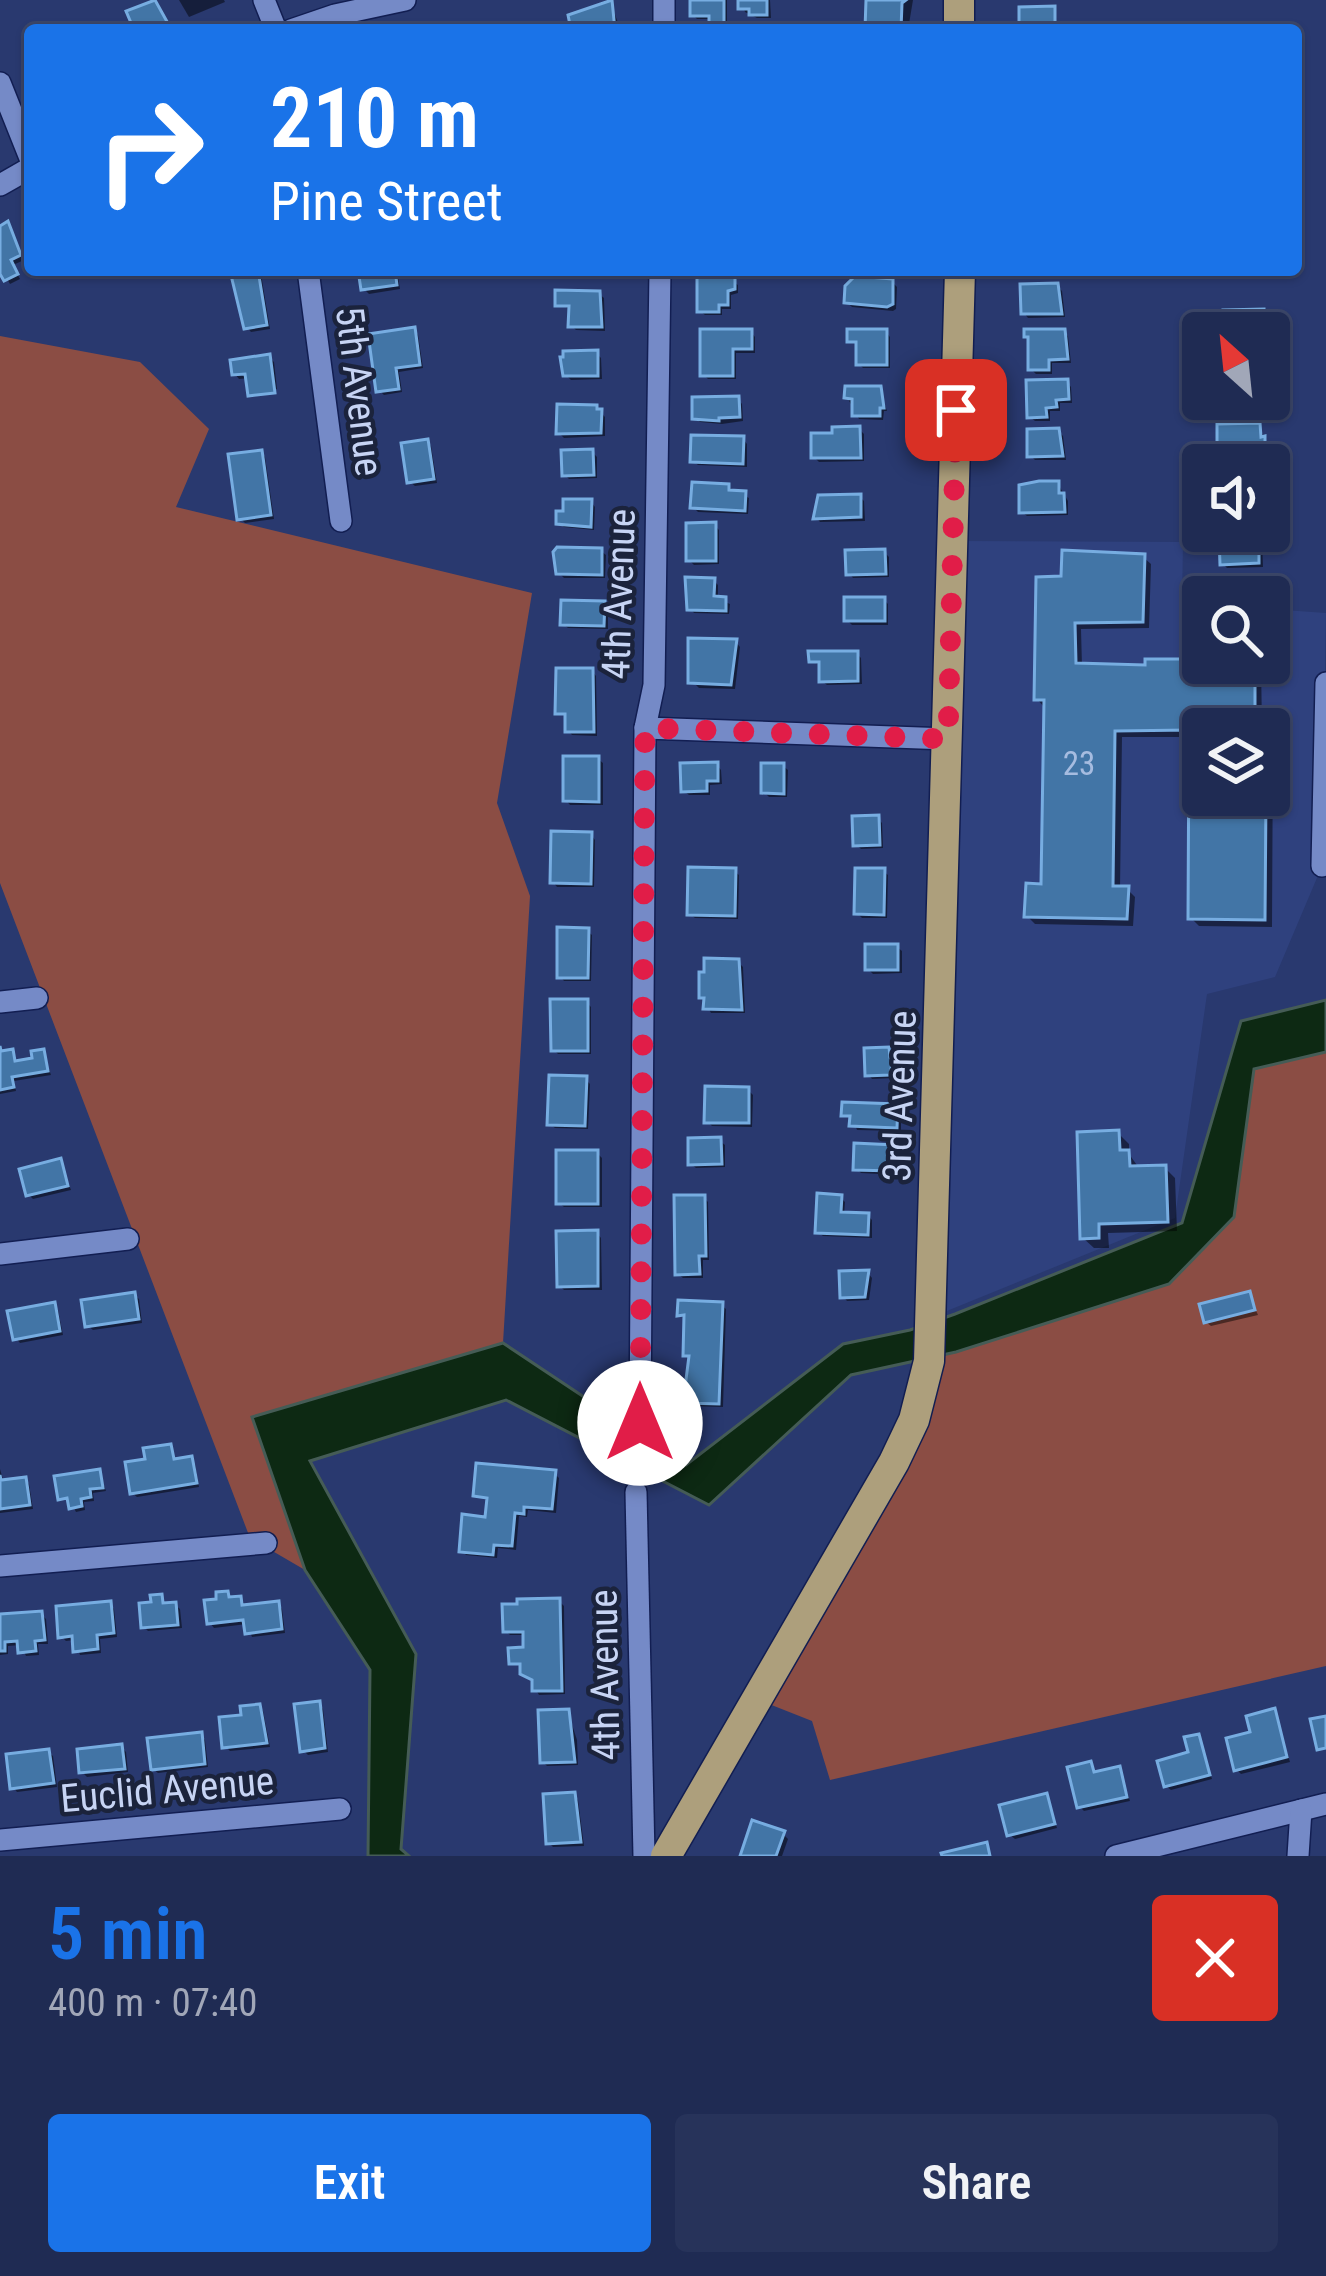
<!DOCTYPE html>
<meta charset="utf-8">
<style>
:root{--surface:#1f2b53;--page:#27335a;--text:#f1f3f6;--muted:#a1a7b8;--line:#3c476a;--accent:#1a73e8}
body{margin:0;font-family:"Roboto Condensed",sans-serif;background:var(--page);color:var(--text);height:100vh;display:flex;flex-direction:column;font-size:45px;white-space:nowrap}
*{box-sizing:border-box;margin:0}
p{font-size:39px;color:var(--muted)}
.icon{flex:none;width:66px;height:66px;fill:none;stroke:currentColor;stroke-width:2;stroke-linecap:round;stroke-linejoin:round}
.map{position:relative;height:1856px;overflow:hidden}
.drawer{display:flex;flex-direction:column;background:var(--surface);flex:1}
.drawer>*{flex:none}
.top-card{position:absolute;left:24px;top:24px;width:1278px;height:252px;border-radius:12px;box-shadow:0 3px 9px #0004,0 0 0 3px var(--line);background:#1a73e8;color:#fff;overflow:hidden}
.needle{width:78px;rotate:333deg}
.controls{position:absolute;left:1182px;top:312px;display:grid;gap:24px}
.controls a{display:grid;place-items:center;width:108px;height:108px;border-radius:12px;background:var(--surface);box-shadow:0 3px 9px #0004,0 0 0 3px var(--line);font-size:60px}
.pin{position:absolute;display:grid;place-items:center;width:102px;height:102px;color:#fff;margin:-51px;border-radius:24px;box-shadow:0 6px 18px #0006}
.me{position:absolute;width:132px;margin:-66px;rotate:0deg;stroke-linejoin:round;filter:drop-shadow(0 0 9px #0008)}
.turn{display:flex;align-items:center;gap:42px;height:252px;padding:0 48px;font-size:54px}
.turn .icon{width:156px;height:156px;stroke-width:2.5}
.turn b{display:block;font-size:84px;line-height:102px}
.round{display:grid;place-items:center;flex:none;width:126px;height:126px;border-radius:12px;background:var(--page)}
.head{display:flex;align-items:center;justify-content:space-between;height:204px;padding:0 48px}
h1{font-size:72px;font-weight:600;line-height:90px;color:var(--accent)}
.cta{display:flex;gap:24px;margin-top:auto;padding:24px 48px}
.cta a{flex:1;height:138px;border-radius:12px;background:var(--accent);color:#fff;font-size:48px;font-weight:600;line-height:138px;text-align:center}
.cta a+a{background:var(--page);color:var(--text)}
.map>svg:first-child{display:block}
.built{fill:#2f417e;fill-rule:evenodd}
.green{fill:#8b4d44}
.water{fill:#0d2913;stroke:#455c56;stroke-width:3}
.shadow{fill:#0007}
.building{fill:#4275a6;stroke:#77ade1;stroke-width:3}
.lines{fill:none;stroke-linecap:round;stroke-linejoin:round}
.minor-casing{stroke:#121e52;stroke-width:24}
.major-casing{stroke:#121e52;stroke-width:33}
.minor{stroke:#758ac7;stroke-width:21}
.major{stroke:#ad9f7c;stroke-width:30}
.route{stroke:#e11d48;stroke-width:21;stroke-dasharray:0 37.8}
.labels{text-anchor:middle;stroke-width:9;stroke-linejoin:round;paint-order:stroke}
.number-label{font-size:33px;fill:#a6bce0}
.street-label{font-size:39px;fill:#c7d4f4;stroke:#1b233c}
</style>
<div class="map">
<svg width="1326" height="1856" viewBox="0 0 1326 1856">
<rect width="100%" height="100%" fill="#29396f"/>
<path class="built" d="M953,541L1183,542L1182,604L1203,606V663H1269V609L1326,613L1322,866L1275,977L1207,994L1175,1218L932,1317ZM1203,729H1269V795H1203Z"/>
<g class="green">
<path d="M0,336L140,362L209,429L176,507L532,593L497,803L530,896L503,1343L252,1417L305,1570L250,1538L0,883Z"/>
<path d="M1326,1052V1666L830,1780L812,1721L756,1699L929,1361L981,1343L1234,1217L1254,1069Z"/>
</g>
<path class="water" d="M1326,1000V1052L1254,1069L1234,1217L1169,1284L956,1352L851,1375L709,1505L506,1400L310,1461L416,1654L401,1849L409,1856H368L370,1670L305,1570L252,1417L503,1343L686,1465L843,1344L910,1330L955,1314L1182,1223L1241,1021Z"/>
<g class="shadow">
<path d="M179,0H224L225,2L189,17Z"/>
<path d="M693,0H727V26H717L712,19H697L693,15Z"/>
<path d="M741,0H770L771,18H757L745,12Z"/>
<path d="M869,0H913L908,30H868Z"/>
<path d="M611,4L620,28L617,30H574Z"/>
<path d="M514,24L519,30H494V26Z"/>
<path d="M8,225L24,260L13,265L20,279L10,284L0,267V229Z"/>
<path d="M257,270L261,274L270,329L251,332L247,327L234,273Z"/>
<path d="M361,270H397L400,289L369,294L364,289Z"/>
<path d="M1232,270H1267L1268,273L1236,274Z"/>
<path d="M723,275L738,285V293L731,295V309H722V315H705L700,311Z"/>
<path d="M892,282L897,287L896,309L893,311L852,307L847,302Z"/>
<path d="M1057,286L1062,291L1065,317L1028,318L1024,313Z"/>
<path d="M599,294L604,298L605,331L576,330L571,325V309L558,304Z"/>
<path d="M1263,312L1267,317L1271,352L1269,333H1227Z"/>
<path d="M414,330L418,335L423,368L399,372L402,392L384,395L379,390Z"/>
<path d="M751,332L755,337V353H736V379H708L703,374Z"/>
<path d="M886,332L890,337V368H863L859,364V345L850,341Z"/>
<path d="M1063,332L1068,336L1071,363H1052V374H1036L1031,369Z"/>
<path d="M596,353L601,358L602,379L571,380L566,375Z"/>
<path d="M269,357L274,362L277,389L251,393L249,378L239,379L235,374Z"/>
<path d="M1067,382L1071,387L1072,403H1060V411H1050V421H1035L1030,417Z"/>
<path d="M879,389L887,411H884L883,420L859,419L847,397Z"/>
<path d="M738,399L742,404L743,421L722,424L700,422L695,417Z"/>
<path d="M596,408L605,417V436L564,438L559,433Z"/>
<path d="M1259,426L1268,448L1263,449L1264,465H1235L1234,449H1225L1220,445Z"/>
<path d="M859,429L864,434V461L819,462L814,457Z"/>
<path d="M1058,431L1063,436L1066,460H1035L1030,455Z"/>
<path d="M743,439L747,444V467L698,465L693,461Z"/>
<path d="M427,442L431,446L437,483L415,486L410,482Z"/>
<path d="M592,452L597,457V478L569,479L565,475Z"/>
<path d="M261,453L265,457L274,519L245,523L240,518Z"/>
<path d="M1058,484L1068,501V515L1027,516L1022,512Z"/>
<path d="M728,487L749,498L748,514L698,512L693,507Z"/>
<path d="M860,497L864,501L865,521L820,522L816,517Z"/>
<path d="M591,502L595,507L594,530L564,527L559,523Z"/>
<path d="M714,525L719,530V564L694,565L689,560Z"/>
<path d="M1258,538L1262,542L1263,567L1227,568L1222,563Z"/>
<path d="M601,551L606,555L605,578H564L559,573Z"/>
<path d="M884,552L889,557V577L853,578L849,573Z"/>
<path d="M1143,557L1151,564L1149,628L1081,629L1082,666L1148,668L1196,662L1203,642V663H1261L1262,728L1266,729H1203V795H1269V732L1273,736L1272,927L1199,926L1191,918V737H1122L1120,889H1127L1135,897L1133,926L1035,924L1027,916L1044,887V707L1037,699L1064,579Z"/>
<path d="M714,581L718,585V599L730,604L729,614L694,613L690,608Z"/>
<path d="M884,600L888,604V625H852L847,620Z"/>
<path d="M603,604L608,608V629L568,628L563,624Z"/>
<path d="M736,642L740,647L735,689L699,688L690,679Z"/>
<path d="M857,654L861,658L862,684L827,685L822,681V666L812,661Z"/>
<path d="M592,671L596,676L597,736L572,735L568,730V717L558,713Z"/>
<path d="M598,759L603,763V805H570L566,800Z"/>
<path d="M717,765L721,770L722,784L710,785V795H689L684,791Z"/>
<path d="M783,766L788,770L787,797H769L764,792Z"/>
<path d="M877,818L882,823L883,848L861,849L856,844Z"/>
<path d="M591,835L595,840L594,887H557L553,882Z"/>
<path d="M734,871L739,875L738,919L695,918L690,914Z"/>
<path d="M883,871L888,875L887,918H862L857,913Z"/>
<path d="M587,931L592,935L591,981H564L560,976Z"/>
<path d="M897,947L902,951V973L873,974L868,969Z"/>
<path d="M738,962L743,967L745,1013H711L702,997Z"/>
<path d="M586,1002L591,1007V1054H558L554,1050Z"/>
<path d="M0,1049L5,1054L12,1053L18,1064L35,1061L43,1052L51,1075L14,1081L16,1091L0,1094Z"/>
<path d="M888,1050L897,1065L894,1078L872,1079L868,1074Z"/>
<path d="M585,1079L590,1084L588,1129L555,1128L550,1124Z"/>
<path d="M748,1090L753,1095L752,1127L712,1126L707,1121Z"/>
<path d="M896,1107L901,1112V1131L857,1130L853,1119L844,1114Z"/>
<path d="M1118,1133L1129,1144V1154L1139,1168H1165L1175,1178L1177,1231L1108,1233L1109,1248H1094L1083,1238Z"/>
<path d="M720,1141L725,1145V1167L696,1168L691,1164Z"/>
<path d="M894,1148L898,1152L897,1175L861,1173L856,1168Z"/>
<path d="M597,1153L602,1158V1207H564L559,1203Z"/>
<path d="M60,1162L71,1190L33,1199L29,1195Z"/>
<path d="M840,1197L845,1202L844,1215L868,1216L872,1220V1238L823,1236L818,1232Z"/>
<path d="M704,1198L708,1202L709,1260H703V1278H683L678,1274Z"/>
<path d="M597,1233L601,1238L602,1290H564L560,1286Z"/>
<path d="M868,1273L872,1278L869,1300L847,1301L843,1296Z"/>
<path d="M134,1295L139,1299L142,1323L93,1330L88,1326Z"/>
<path d="M1249,1295L1258,1315L1211,1326L1206,1322Z"/>
<path d="M721,1305L726,1309L723,1407L691,1406L686,1402L692,1360L686,1354L687,1321L680,1315Z"/>
<path d="M54,1306L58,1310L63,1335L20,1343L16,1338Z"/>
<path d="M170,1447L176,1461L191,1459L195,1464L199,1487L137,1497L132,1493L148,1461Z"/>
<path d="M0,1469L4,1483L25,1480L29,1484L33,1509L0,1513Z"/>
<path d="M99,1472L106,1491L93,1493L94,1501L84,1502L85,1510L76,1512L71,1502L61,1498Z"/>
<path d="M554,1473L559,1478L556,1513L528,1510L527,1517L519,1516L516,1550L498,1548L497,1558L466,1555L462,1550L488,1520L490,1501L476,1495Z"/>
<path d="M227,1594L233,1600L240,1599L245,1608L278,1604L282,1609L285,1633L252,1637L247,1624L214,1628L210,1623Z"/>
<path d="M161,1597L166,1606L175,1605L180,1609L182,1628L148,1631L144,1627Z"/>
<path d="M559,1601L564,1606L565,1694L539,1695L523,1667L512,1663L526,1650V1635H510L506,1631Z"/>
<path d="M110,1604L114,1609L117,1637L100,1639L101,1653L80,1655L75,1640L66,1641L61,1636Z"/>
<path d="M41,1614L46,1619L48,1644H38L39,1655L26,1656L21,1645L8,1646V1654L0,1655V1626Z"/>
<path d="M319,1704L323,1709L328,1752L308,1755L303,1750Z"/>
<path d="M259,1707L263,1711L270,1747L230,1751L225,1746L245,1717Z"/>
<path d="M568,1712L577,1740L578,1765L547,1766L543,1762Z"/>
<path d="M1274,1712L1290,1762L1241,1774L1237,1770L1253,1734Z"/>
<path d="M201,1735L205,1740L208,1767L158,1773L153,1769Z"/>
<path d="M1198,1737L1212,1779L1171,1790L1166,1786L1192,1755Z"/>
<path d="M121,1747L126,1752L128,1772L87,1777L82,1772Z"/>
<path d="M48,1752L53,1756L57,1787L17,1792L13,1787Z"/>
<path d="M1090,1765L1096,1774L1119,1769L1130,1801L1084,1811L1080,1807Z"/>
<path d="M573,1795L578,1800L584,1846L553,1847L549,1843Z"/>
<path d="M1046,1797L1057,1828L1015,1839L1010,1835Z"/>
<path d="M783,1834L788,1839L782,1856H743Z"/>
</g>
<g class="building">
<path d="M155,0L170,27L134,30L126,11Z"/>
<path d="M612,0L615,30H571L568,15Z"/>
<path d="M690,0H724V23H709V16H690Z"/>
<path d="M738,0H767V15H749V9H738Z"/>
<path d="M866,0H906L902,3L901,30H855L865,29Z"/>
<path d="M1055,6V30H1019V7Z"/>
<path d="M8,221L21,255L11,260L18,274L4,281L0,274V226Z"/>
<path d="M258,270L267,325L244,329L230,271Z"/>
<path d="M358,270H395L397,285L361,290Z"/>
<path d="M697,272H724V277H735V289L728,291V305H719V312H697Z"/>
<path d="M855,276L893,279V304L887,307L844,303L845,286Z"/>
<path d="M1058,283L1062,314H1021L1020,284Z"/>
<path d="M555,290L600,291L602,327H568L569,306H555Z"/>
<path d="M1264,309V333H1224L1223,310Z"/>
<path d="M415,327L420,365L396,368L399,389L376,392L368,334Z"/>
<path d="M700,329H752V349H733V376H700Z"/>
<path d="M847,329H887V365H856V342H847Z"/>
<path d="M1024,329H1065L1068,359L1049,360V370H1028V337H1024Z"/>
<path d="M598,350V376H563L560,357H563V351Z"/>
<path d="M270,354L275,393L248,396L245,374L232,375L230,360Z"/>
<path d="M1068,379L1069,399L1056,400L1057,407L1046,408L1047,417L1027,418L1026,380Z"/>
<path d="M845,386H881L884,408H880V416H852V399L844,398Z"/>
<path d="M739,396L740,417L719,418V421L692,419V397Z"/>
<path d="M557,404L597,405V409H602L601,433L556,434Z"/>
<path d="M1260,423L1261,437L1265,436V444L1260,445V465H1232L1231,445L1217,446V424Z"/>
<path d="M860,426L861,458H811V433H832V427Z"/>
<path d="M1059,428L1063,456L1027,457V429Z"/>
<path d="M691,435L744,436L743,464L690,462Z"/>
<path d="M428,439L434,479L407,483L401,443Z"/>
<path d="M593,449L594,475L562,476L561,450Z"/>
<path d="M262,450L271,515L237,520L228,454Z"/>
<path d="M1039,481H1059V493H1064L1065,512L1019,513V485Z"/>
<path d="M692,482L729,484V490L746,491L745,511L690,508Z"/>
<path d="M861,494V517L813,519L818,495Z"/>
<path d="M563,499H592L591,527L556,524V511H563Z"/>
<path d="M716,522V561H686V523Z"/>
<path d="M1259,535V563L1220,565L1219,536Z"/>
<path d="M557,547L602,548V575L556,574L553,552Z"/>
<path d="M885,549L886,574L846,575L845,550Z"/>
<path d="M1062,550L1145,554L1143,622L1075,623L1076,663L1145,665V659H1193L1195,639H1203V663H1255V724L1267,725V729H1203V795H1266L1265,920L1188,919L1189,730L1115,731L1113,886H1129L1127,919L1024,917L1026,883L1041,884L1044,700H1034L1036,577L1061,576Z"/>
<path d="M685,577L715,578L714,596L726,597V611L687,610Z"/>
<rect x="844" y="597" width="41" height="24"/>
<path d="M561,600L605,601L604,626L560,625Z"/>
<path d="M688,638L737,639L731,685L688,683Z"/>
<path d="M808,651H858V681L819,682V662H809Z"/>
<path d="M556,668H593L594,732H565V714H555Z"/>
<path d="M563,756H599V802L563,801Z"/>
<path d="M718,762V781H707V791L681,792L680,763Z"/>
<path d="M761,763H784V794L761,793Z"/>
<path d="M879,815L880,845L853,846L852,816Z"/>
<path d="M551,831L592,832L591,884L550,883Z"/>
<path d="M688,867L736,868L735,916L687,915Z"/>
<path d="M855,868H885L884,915L854,914Z"/>
<path d="M557,927L589,928L588,978H557Z"/>
<rect x="865" y="944" width="33" height="26"/>
<path d="M704,958L739,959L742,1010L703,1009L704,998H699V972H704Z"/>
<path d="M550,999H588V1051H551Z"/>
<path d="M0,1046L1,1051L13,1049L15,1061L32,1058L31,1051L44,1049L48,1071L12,1077L14,1087L0,1090Z"/>
<path d="M889,1047L890,1057H893L890,1075L865,1076L864,1048Z"/>
<path d="M549,1075L587,1076L585,1126L547,1125Z"/>
<path d="M705,1086L749,1087V1123H704Z"/>
<path d="M842,1102L898,1104L897,1128L849,1126L850,1116H841Z"/>
<path d="M1119,1130L1120,1150H1129L1130,1166L1166,1165L1168,1222L1099,1224V1238L1080,1239L1077,1132Z"/>
<path d="M721,1137L722,1164L688,1165V1138Z"/>
<path d="M854,1143L895,1145L894,1171L853,1170Z"/>
<rect x="556" y="1150" width="42" height="54"/>
<path d="M61,1158L68,1186L26,1196L19,1169Z"/>
<path d="M817,1193L842,1195L841,1212L869,1213L868,1235L815,1233Z"/>
<path d="M674,1195H705L706,1256H699L700,1274L675,1275Z"/>
<path d="M598,1230V1286L557,1287L556,1231Z"/>
<path d="M869,1270L865,1297L840,1298L839,1271Z"/>
<path d="M1250,1291L1255,1310L1204,1323L1199,1304Z"/>
<path d="M135,1292L139,1319L85,1327L81,1300Z"/>
<path d="M678,1300L723,1302L719,1404L683,1403L689,1356H683L684,1315L677,1316Z"/>
<path d="M55,1302L60,1331L13,1340L7,1311Z"/>
<path d="M171,1444L174,1459L192,1456L197,1483L130,1494L125,1462L145,1459L143,1448Z"/>
<path d="M476,1463L556,1470L552,1509L524,1507V1514L515,1513L512,1546L494,1545L493,1555L459,1552L462,1514L485,1517L487,1498L473,1496Z"/>
<path d="M100,1469L103,1488L90,1489L91,1497L81,1499L82,1506L69,1509L67,1498L58,1500L54,1476Z"/>
<path d="M0,1475L1,1480L26,1477L30,1505L0,1509Z"/>
<path d="M228,1591L229,1597L241,1596L242,1605L279,1601L282,1629L245,1634L243,1620L207,1624L204,1600L216,1599V1592Z"/>
<path d="M162,1594L163,1603L176,1602L178,1625L141,1628L139,1603L151,1602L150,1595Z"/>
<path d="M560,1598L562,1691H532V1680L520,1674V1664H509L508,1648L523,1647V1632H503L502,1604H517V1599Z"/>
<path d="M111,1601L114,1633L97,1635L98,1649L73,1652L72,1636L58,1638L56,1606Z"/>
<path d="M42,1611L45,1640L35,1641L36,1651L18,1653L17,1641L5,1642V1651H0V1614Z"/>
<path d="M320,1701L325,1748L300,1752L294,1704Z"/>
<path d="M260,1704L267,1743L222,1748L219,1717L241,1715L240,1706Z"/>
<path d="M1275,1708L1287,1757L1234,1771L1226,1738L1250,1732L1246,1716Z"/>
<path d="M569,1709L575,1762L540,1763L538,1710Z"/>
<path d="M1326,1716V1748L1317,1750L1310,1719Z"/>
<path d="M202,1732L205,1764L151,1770L147,1738Z"/>
<path d="M1199,1734L1210,1775L1164,1787L1157,1761L1188,1752L1184,1737Z"/>
<path d="M122,1744L125,1769L79,1773L77,1749Z"/>
<path d="M49,1749L54,1783L10,1789L6,1754Z"/>
<path d="M1091,1761L1094,1772L1120,1766L1127,1797L1077,1808L1067,1767Z"/>
<path d="M575,1792L581,1842L546,1844L543,1794Z"/>
<path d="M1047,1793L1055,1824L1007,1836L999,1805Z"/>
<path d="M752,1820L785,1831L776,1856H740Z"/>
<path d="M987,1842L990,1856H942L941,1853Z"/>
</g>
<g class="lines">
<g class="minor-casing">
<g id="minor">
<path d="M264,0L276,30"/>
<path d="M291,30L335,15L405,0"/>
<path d="M664,30V0"/>
<path d="M0,83L30,158"/>
<path d="M0,185L30,168"/>
<path d="M308,270L341,521"/>
<path d="M645,728L948,739"/>
<path d="M1322,866L1326,683"/>
<path d="M0,1002L37,998"/>
<path d="M0,1254L128,1239"/>
<path d="M640,1423L645,728L654,685L660,270"/>
<path d="M636,1492L644,1856"/>
<path d="M0,1566L266,1543"/>
<path d="M0,1840L340,1809"/>
<path d="M1116,1856L1326,1804"/>
<path d="M1298,1856L1301,1810"/>
</g>
</g>
<g class="major-casing">
<g id="major">
<path d="M959,0V30"/>
<path d="M666,1856L894,1462L914,1420L929,1361L960,270"/>
</g>
</g>
<use href="#minor" class="minor"/>
<use href="#major" class="major"/>
</g>
<g class="lines">
<path class="route" d="M640,1423L645,728L948,739L956,410"/>
</g>
<g class="labels">
<g class="number-label">
<text x="1079" y="775">23</text>
</g>
<g class="street-label">
<text transform="translate(360 391) rotate(83)" y="14">5th Avenue</text>
<text transform="translate(618 594) rotate(-88)" y="14">4th Avenue</text>
<text transform="translate(899 1096) rotate(-88)" y="14">3rd Avenue</text>
<text transform="translate(604 1675) rotate(-91)" y="14">4th Avenue</text>
<text transform="translate(167 1789) rotate(-5)" y="14">Euclid Avenue</text>
</g>
</g>
</svg>
<div class="controls">
<a><svg class="needle" viewBox="-14 -14 28 28"><path d="M0-13l5 13h-10z" fill="#e53935"/><path d="M0 13l5-13h-10z" fill="#a1a7b8"/></svg></a>
<a><svg class="icon" aria-label="sound" viewBox="0 0 24 24"><path d="M4 9h4l5-4v14l-5-4H4zM17 9q2 3 0 6"/></svg></a>
<a><svg class="icon" aria-label="search" viewBox="0 0 24 24"><circle cx="10" cy="10" r="6"/><path d="M15 15l6 6"/></svg></a>
<a><svg class="icon" aria-label="layers" viewBox="0 0 24 24"><path d="M12 4l9 5-9 5-9-5zM3 14l9 5 9-5"/></svg></a>
</div>
<div class="pin" style="left:956px;top:410px;background:#d93025"><svg class="icon" aria-label="arrive" viewBox="0 0 24 24"><path d="M6 21V4h12l-3 4 3 4H6"/></svg></div>
<svg class="me" style="left:640px;top:1423px" viewBox="-20 -20 40 40"><circle r="19" fill="#fff"/><path d="M0-13L10 11 0 6-10 11z" fill="#e11d48"/></svg>
<div class="top-card">
<div class="turn"><svg class="icon" aria-label="right" viewBox="0 0 24 24"><path d="M7 20v-9h11M14 6l5 5-5 5"/></svg><div><b>210 m</b>Pine Street</div></div>
</div>
</div>
<section class="drawer">
<div class="head"><div><h1>5 min</h1><p>400 m · 07:40</p></div><a class="round" style="background:#d93025;color:#fff"><svg class="icon" aria-label="close" viewBox="0 0 24 24"><path d="M6 6l12 12M18 6L6 18"/></svg></a></div>
<div class="cta"><a>Exit</a><a>Share</a></div>
</section>
